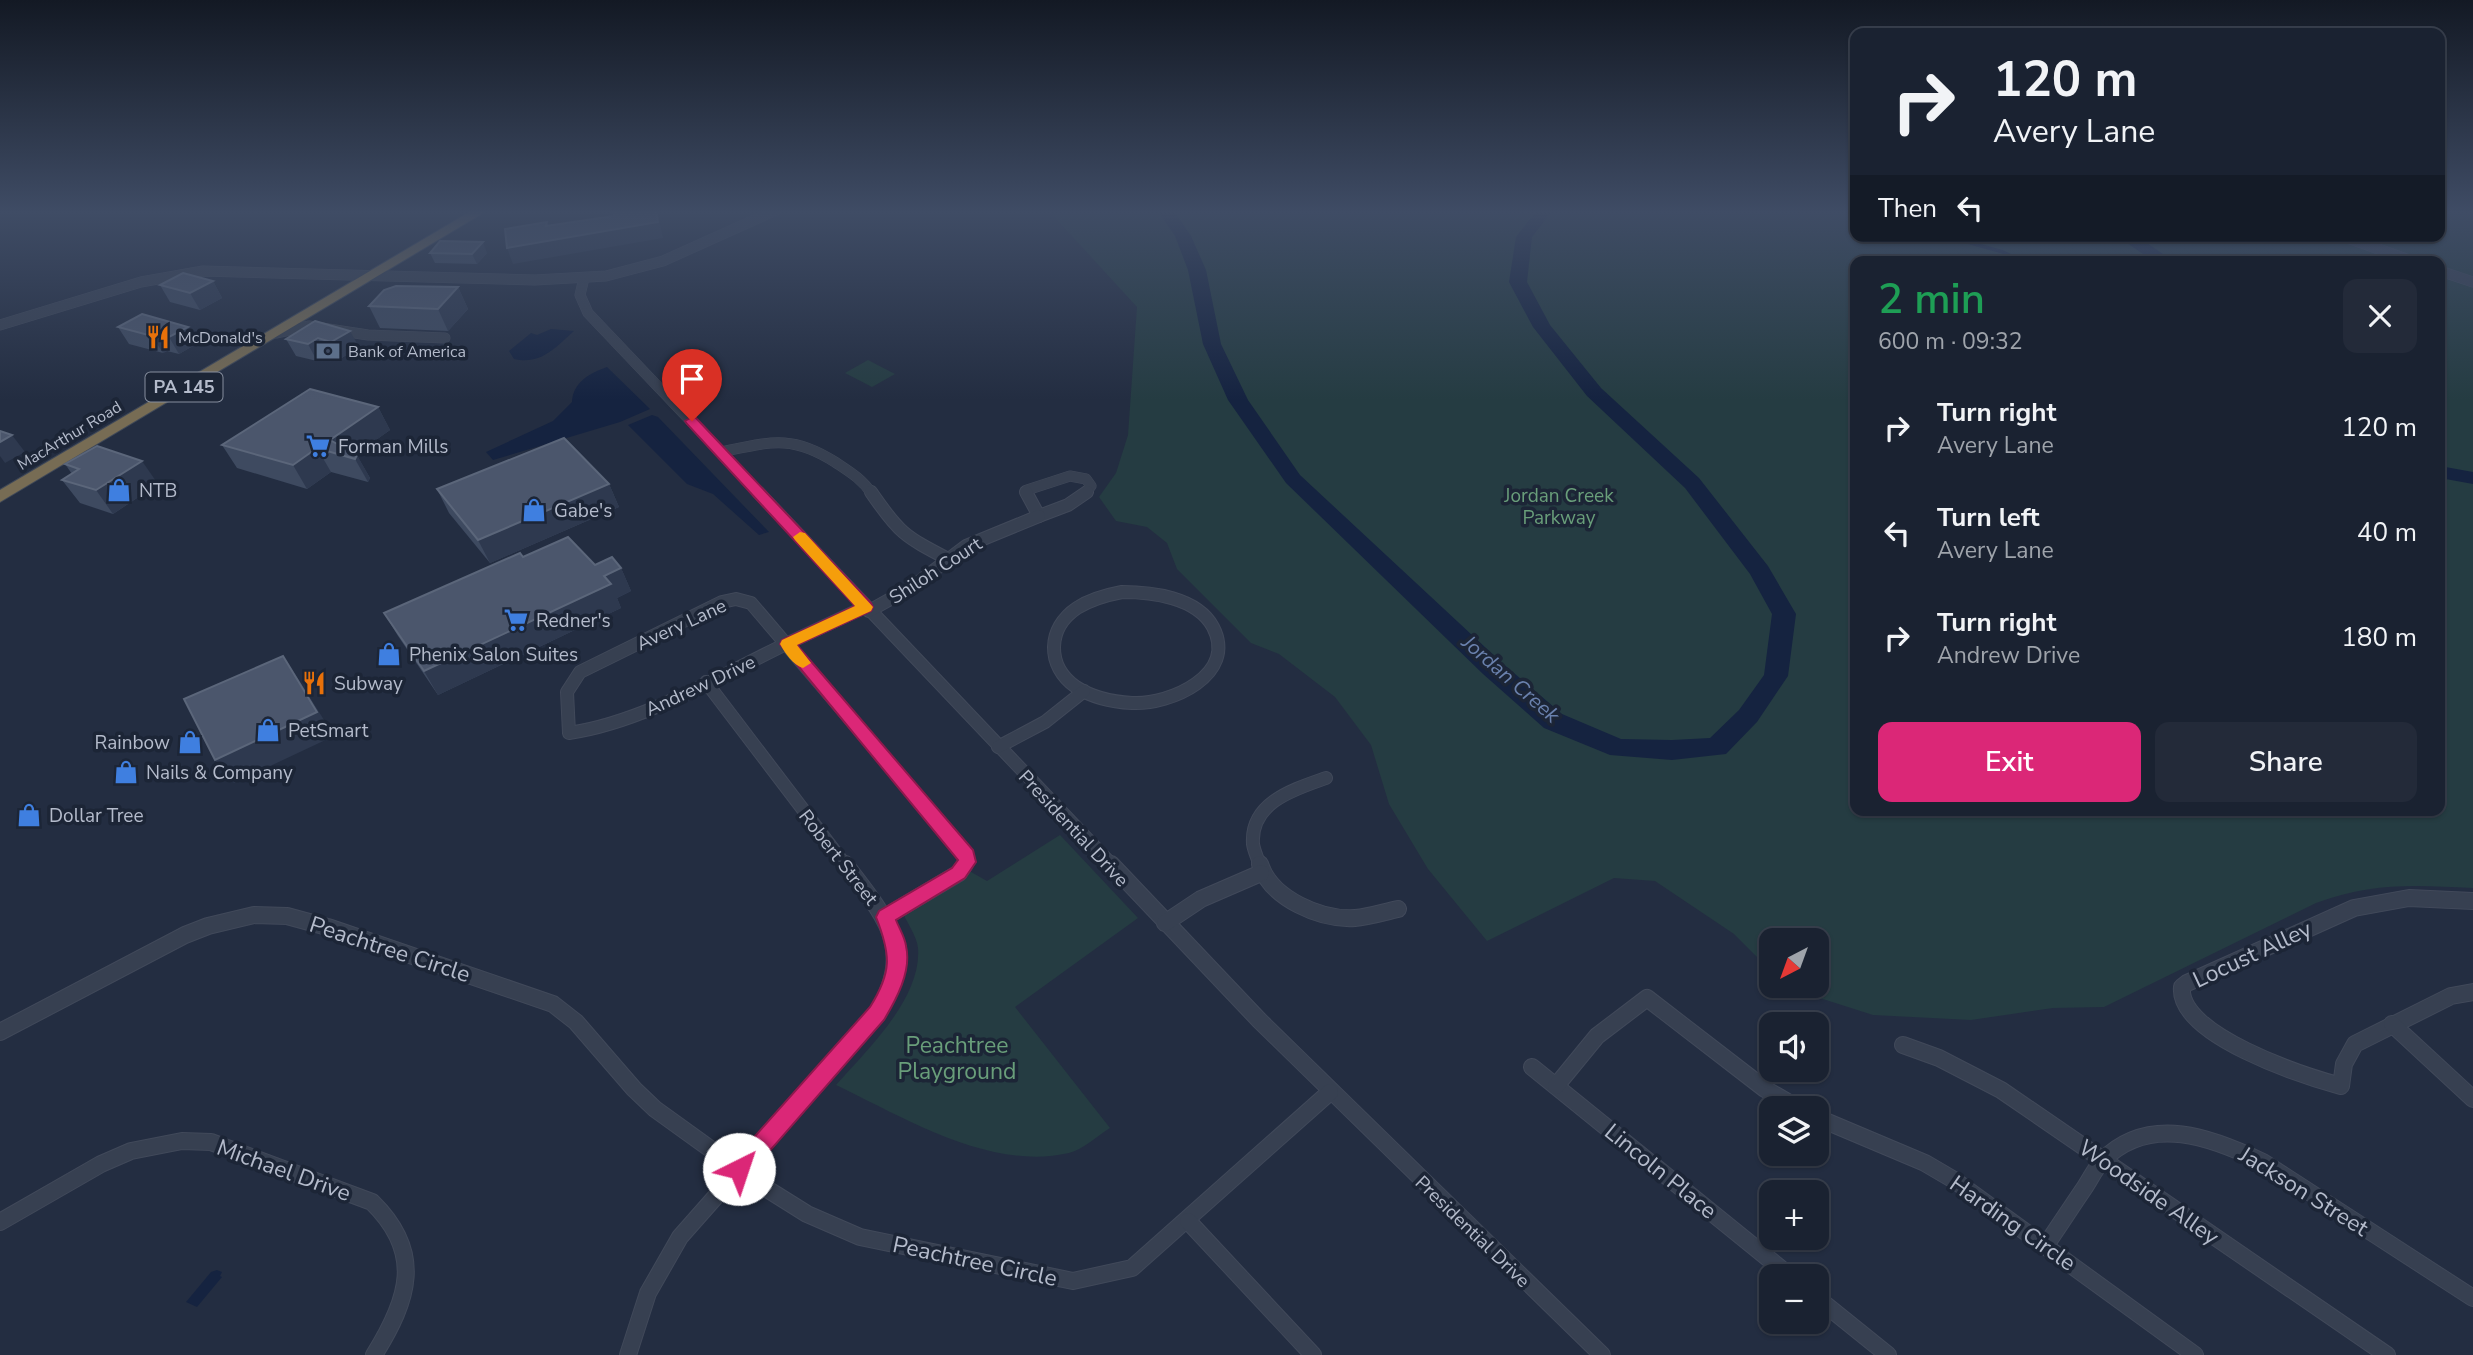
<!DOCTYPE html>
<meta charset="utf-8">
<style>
:root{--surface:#1a2231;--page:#232a39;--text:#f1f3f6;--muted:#9fa4ab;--line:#383f4d;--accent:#db2777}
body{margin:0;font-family:"Nunito Sans",sans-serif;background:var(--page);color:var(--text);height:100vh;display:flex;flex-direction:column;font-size:26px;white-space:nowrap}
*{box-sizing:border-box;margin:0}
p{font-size:23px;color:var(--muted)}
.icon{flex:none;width:38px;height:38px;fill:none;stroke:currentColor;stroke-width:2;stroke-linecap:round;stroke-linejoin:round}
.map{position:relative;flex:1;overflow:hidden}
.drawer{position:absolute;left:1850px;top:256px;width:595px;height:560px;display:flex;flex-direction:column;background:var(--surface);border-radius:14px;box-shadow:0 2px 5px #0004,0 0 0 2px var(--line)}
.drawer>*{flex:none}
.guide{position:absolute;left:1850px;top:28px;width:595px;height:214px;border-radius:14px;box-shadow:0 2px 5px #0004,0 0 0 2px var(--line);background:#1a2231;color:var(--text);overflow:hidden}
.needle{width:46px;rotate:221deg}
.tools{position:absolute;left:1759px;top:928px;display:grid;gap:14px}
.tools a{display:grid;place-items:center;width:70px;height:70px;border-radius:14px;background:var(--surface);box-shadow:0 2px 5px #0004,0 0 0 2px var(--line);font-size:35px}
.pin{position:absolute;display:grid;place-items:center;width:60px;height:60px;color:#fff;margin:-72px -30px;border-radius:50% 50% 50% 0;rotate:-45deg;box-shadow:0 0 7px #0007}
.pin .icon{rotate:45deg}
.me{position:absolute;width:77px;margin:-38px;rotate:41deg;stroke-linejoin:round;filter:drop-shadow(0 0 5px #0008)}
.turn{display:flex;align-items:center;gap:24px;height:147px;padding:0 28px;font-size:32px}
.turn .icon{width:91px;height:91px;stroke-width:2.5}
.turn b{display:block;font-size:49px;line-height:60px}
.then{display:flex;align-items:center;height:66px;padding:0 28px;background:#0003;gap:14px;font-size:26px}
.round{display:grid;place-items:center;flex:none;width:74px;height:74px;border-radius:14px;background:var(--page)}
.headline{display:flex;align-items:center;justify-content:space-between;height:119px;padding:0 28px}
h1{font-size:42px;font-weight:600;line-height:52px;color:#1e9e55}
.action{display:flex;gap:14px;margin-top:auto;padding:14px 28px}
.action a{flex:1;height:80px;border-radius:14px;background:var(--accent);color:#fff;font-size:28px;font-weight:600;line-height:80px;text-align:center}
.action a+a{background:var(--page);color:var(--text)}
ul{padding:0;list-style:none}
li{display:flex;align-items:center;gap:21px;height:105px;padding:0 28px}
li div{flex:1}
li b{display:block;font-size:26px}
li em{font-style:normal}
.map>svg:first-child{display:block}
.green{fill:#253c42;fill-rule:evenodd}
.water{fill:#152340}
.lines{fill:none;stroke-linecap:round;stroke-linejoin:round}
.stream{stroke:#152340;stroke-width:3.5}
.river{fill:#152340;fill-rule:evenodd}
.minor-far2-casing{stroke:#41495a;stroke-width:11}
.minor-far1-casing{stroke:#41495a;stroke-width:14}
.minor-casing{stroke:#41495a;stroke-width:18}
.highway-casing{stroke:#3f4858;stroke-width:2}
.minor-far2{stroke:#374051;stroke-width:10}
.minor-far1{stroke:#374051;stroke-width:12}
.minor{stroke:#374051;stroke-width:16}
.highway{fill:#776c54;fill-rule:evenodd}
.wall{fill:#3e4a60}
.shaded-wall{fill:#2e394f}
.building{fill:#4b566c;stroke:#5b667a;stroke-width:2}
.route{fill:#db2777;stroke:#8e194d;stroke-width:2}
.slow{fill:#f59e0b}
.labels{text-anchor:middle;stroke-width:7;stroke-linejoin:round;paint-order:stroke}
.far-poi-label{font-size:16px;fill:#b4bbcb;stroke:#1c2536;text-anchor:start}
.far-street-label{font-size:16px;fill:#b4bbcb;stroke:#1c2536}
.shield{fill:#1c2536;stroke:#868e9e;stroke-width:2}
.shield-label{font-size:18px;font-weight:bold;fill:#b4bbcb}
.poi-label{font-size:19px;fill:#b4bbcb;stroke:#1c2536;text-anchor:start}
.park-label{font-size:19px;fill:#699e7a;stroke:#1c2536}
.street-label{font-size:19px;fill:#b4bbcb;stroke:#1c2536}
.water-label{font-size:21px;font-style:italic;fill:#6a81ad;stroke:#1c2536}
.near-street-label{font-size:23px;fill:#b4bbcb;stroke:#1c2536}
.near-park-label{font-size:23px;fill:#699e7a;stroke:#1c2536}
</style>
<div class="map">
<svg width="2473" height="1355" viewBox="0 0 2473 1355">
<rect width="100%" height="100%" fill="#232d41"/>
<g class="green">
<path d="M1048,210H1855V236H2440V210H2473V888C2415,885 2372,882 2316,903L2104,1007L2053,1008L1971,1020L1873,1015L1804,993L1792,985H1816V940H1771V971L1734,934L1655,881L1614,878L1487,941L1428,869L1389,804L1371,745L1335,697L1279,654L1251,643L1177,569L1167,543L1147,527L1116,521L1099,497L1116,473L1128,435L1137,307ZM1855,261H2440V810H1855Z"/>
<path d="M868,360L895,374L872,387L845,373Z"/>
<path d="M1060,835L1138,918L1015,1007L1110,1128C1098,1135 1083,1150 1069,1153C990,1171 905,1118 836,1085C867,1050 922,998 918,948C917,936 905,919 900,908L964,868L987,881Z"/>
</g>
<g class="water">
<path d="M551,329L574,331C555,348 541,365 514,359L509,351L531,333L537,335Z"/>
<path d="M607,367L650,409L620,422L493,460L486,452L553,421L572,402C573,382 590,373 607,367Z"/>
<path d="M652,415L658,417L769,532L759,535L713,494L687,484L628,425Z"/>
<path d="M217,1270L222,1272L220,1276L222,1277L197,1307L186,1302L211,1272Z"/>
</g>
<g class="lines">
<path class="stream" d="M1946,236L2003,252L2021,261"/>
<g class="river">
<path d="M1157,210H1173L1191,236L1206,270L1221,344L1248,400L1300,475L1501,662L1562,714L1621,739L1672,740L1710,738L1739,710L1764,675L1772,614L1750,574L1685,488L1587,396L1533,327L1509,282L1516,237L1537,210H1553L1532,237L1527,282L1550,325L1601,388L1699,478L1768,566L1796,614L1788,676L1757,722L1726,754L1672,760L1610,755L1544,728L1483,674L1286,483L1228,400L1203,344L1188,270L1175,236Z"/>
<path d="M2117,236H2137L2173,261H2153Z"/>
<path d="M2440,466L2473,472V484L2440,478Z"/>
</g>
<g class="minor-far2-casing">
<g id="minor-far2">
<path d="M2342,236L2412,261"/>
<path d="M2440,271L2473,282"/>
<path d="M584,278L580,295L588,313L760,494"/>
<path d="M0,325L141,282L203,271L535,280L606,276L663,261L776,210"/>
<path d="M276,333L309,326L368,335L445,338"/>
<path d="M721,452C770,442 791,434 835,462C850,472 862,479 872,494"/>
<path d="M1026,494L1027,490L1070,476L1086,479L1091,486L1085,494"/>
</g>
</g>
<g class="minor-far1-casing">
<g id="minor-far1">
<path d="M758,492L1113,866"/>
<path d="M871,492C899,533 904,536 948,559"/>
<path d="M1026,492L1039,516L1068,505L1087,492"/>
<path d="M1122,592C1151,592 1197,597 1213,627C1238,675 1170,705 1132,703C1113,702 1093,698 1076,687C1046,666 1047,628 1077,608C1091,599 1106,595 1122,592Z"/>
<path d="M736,599L751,603L786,644C720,676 641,723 569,733L567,692L580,672L722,602Z"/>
<path d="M869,611L912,587L966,546L1039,516"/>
<path d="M786,644L966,855L967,862L964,866"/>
<path d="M786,644L865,607"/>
<path d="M706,682L846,866"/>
<path d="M998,747L1045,722L1084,691"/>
<path d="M1260,866C1258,859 1254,851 1253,844C1250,802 1295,789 1326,778"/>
</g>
</g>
<g class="minor-casing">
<g id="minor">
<path d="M1111,864L1259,1020L1602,1355"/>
<path d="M1260,864C1271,899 1321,920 1355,918C1369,917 1384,912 1398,909"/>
<path d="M2473,901L2409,898L2354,908L2187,983L2182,987C2177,1035 2304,1076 2341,1086L2344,1064L2355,1044L2451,996L2473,992"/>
<path d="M885,917L959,873L965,864"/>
<path d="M1165,923L1201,899L1261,873"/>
<path d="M2392,1024L2473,1099"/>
<path d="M0,1032L185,935L208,926L254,915L287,916L331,928L553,1004L576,1022L634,1089L655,1109L759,1184L807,1214L860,1237L1073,1281L1132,1268L1330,1092"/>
<path d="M1903,1045L1939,1058L2001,1090L2387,1355"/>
<path d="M1532,1067L1790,1276"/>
<path d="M1556,1086L1597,1036L1647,998L1765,1089L1798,1108"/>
<path d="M1816,1117L1925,1163L1954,1180L2195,1355"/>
<path d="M1188,1221L1313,1355"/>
<path d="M0,1222L101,1164L131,1151L182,1141L211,1142L372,1202C424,1253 409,1299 374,1355"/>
<path d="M2046,1245C2059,1226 2072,1206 2085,1187C2091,1178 2096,1167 2103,1160C2150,1113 2213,1138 2263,1162L2473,1298"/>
<path d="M1816,1297L1888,1355"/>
<path d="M628,1355L648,1293L680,1237L877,1014C915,947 886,918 845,864"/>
</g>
</g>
<g class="highway-casing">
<path id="highway" d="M473,210H488L0,502V490Z"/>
</g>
<use href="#minor-far2" class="minor-far2"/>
<use href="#minor-far1" class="minor-far1"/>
<use href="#minor" class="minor"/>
<use href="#highway" class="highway"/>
</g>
<g class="wall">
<path d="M430,253H487L477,264L435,263Z"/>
<path d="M213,281L222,298L200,310L170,302L160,285Z"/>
<path d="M458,287L468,309L448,331L380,328L369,306Z"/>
<path d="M142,314L198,343L179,354L167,351L163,353L129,344L118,327Z"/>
<path d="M315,321L359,347L340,359L327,355L317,361L296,356L286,339Z"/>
<path d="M378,407L390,430L356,454L370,478L368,482L331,472L307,489L237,468L222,445Z"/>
<path d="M65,464L158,484L113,514L80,503L62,480L72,474Z"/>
<path d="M609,484L619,507L490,563L449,513L437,489Z"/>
<path d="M523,557L621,568L631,591L617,598L621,608L438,695L398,636L384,613Z"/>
</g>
<g class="shaded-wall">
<path d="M656,210H657L663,238L513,264L507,248L546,226L547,222L553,238Z"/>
<path d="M483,242L487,253L477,264L472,254Z"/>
<path d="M213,281L222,298L200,310L190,293Z"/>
<path d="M458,287L468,309L448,331L438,309Z"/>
<path d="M188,327L198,343L179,354L169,337Z"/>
<path d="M350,331L359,347L340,359L331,342Z"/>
<path d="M156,334L167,351L163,353L152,336Z"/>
<path d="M318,338L327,355L317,361L308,344Z"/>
<path d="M378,407L390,430L351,458L330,440Z"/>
<path d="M12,435L25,452L5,463L0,456V442Z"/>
<path d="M317,448L331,472L307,489L293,465Z"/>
<path d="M357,455L370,478L368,482L355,459Z"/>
<path d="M142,461L158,484L113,514L96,490Z"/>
<path d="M609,484L619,507L490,563L478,540Z"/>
<path d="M621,568L631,591L617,598L621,608L438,695L424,671L604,576Z"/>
<path d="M283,656L299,680L334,736L234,783L215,760Z"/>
</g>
<g class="building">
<path d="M613,210H656L658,222L507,248L505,229L547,222L546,226L614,216Z"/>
<path d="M440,241L483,242L472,254L430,253Z"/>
<path d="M183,273L213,281L190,293L160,285Z"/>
<path d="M396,286L458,287L438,309L369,306L384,290Z"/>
<path d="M142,314L188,327L169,337L156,334L152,336L118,327Z"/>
<path d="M315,321L350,331L331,342L318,338L308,344L286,339Z"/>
<path d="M310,389L378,407L330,440L357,455L355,459L317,448L293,465L222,445Z"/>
<path d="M0,431L12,435L0,442Z"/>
<path d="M564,438L609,484L478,540L437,489Z"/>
<path d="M97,446L142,461L96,490L62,480L79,469L65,464Z"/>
<path d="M568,537L595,565L612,557L621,568L604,576L611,584L424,671L384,613L520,553L523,557Z"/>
<path d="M283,656L317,712L215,760L184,699Z"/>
</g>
<linearGradient id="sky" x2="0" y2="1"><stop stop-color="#131924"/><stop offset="0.53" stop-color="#3f4c65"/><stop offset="1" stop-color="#3f4c65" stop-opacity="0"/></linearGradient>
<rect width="2473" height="400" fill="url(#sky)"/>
<path class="route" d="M692,417L696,418L871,603L873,607L871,611L797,645L973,850L976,862L965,878L896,920C899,928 905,937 906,946C912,971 896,1000 884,1020L747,1177L739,1180L732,1177L728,1169L732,1162L870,1007C892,972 891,955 876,917L879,911L952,868L958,860L780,644L782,640L855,606L687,424L685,421Z"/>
<path class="slow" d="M800,532L805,533L873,607L871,611L797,645L811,663L803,668C793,665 785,653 780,644L782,640L855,606L795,540L793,537Z"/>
<defs>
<g id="restaurant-bare" transform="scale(1.89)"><path d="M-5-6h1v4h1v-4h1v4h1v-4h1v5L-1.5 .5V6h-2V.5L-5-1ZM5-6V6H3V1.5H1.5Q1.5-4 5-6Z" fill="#e8710a" stroke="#1c2536" stroke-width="2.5" paint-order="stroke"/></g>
<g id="bank-bare" transform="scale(1.89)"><path d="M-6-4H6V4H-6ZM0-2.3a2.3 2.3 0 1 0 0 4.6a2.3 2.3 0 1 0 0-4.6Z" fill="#5c6f8a" stroke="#1c2536" stroke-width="2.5" paint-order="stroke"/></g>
<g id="supermarket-bare" transform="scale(1.89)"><path d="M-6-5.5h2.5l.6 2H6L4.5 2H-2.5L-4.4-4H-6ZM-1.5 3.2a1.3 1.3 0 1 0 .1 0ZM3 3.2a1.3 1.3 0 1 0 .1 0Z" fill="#3f7fe0" stroke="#1c2536" stroke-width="2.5" paint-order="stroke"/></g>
<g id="shop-bare" transform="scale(1.89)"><path d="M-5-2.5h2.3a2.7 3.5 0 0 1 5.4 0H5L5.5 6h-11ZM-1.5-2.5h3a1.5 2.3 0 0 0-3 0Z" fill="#3f7fe0" stroke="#1c2536" stroke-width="2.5" paint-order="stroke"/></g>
</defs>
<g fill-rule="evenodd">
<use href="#restaurant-bare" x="158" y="337"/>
<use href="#bank-bare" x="328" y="351"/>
<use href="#supermarket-bare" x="318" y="446"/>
<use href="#shop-bare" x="119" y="490"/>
<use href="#shop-bare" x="534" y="510"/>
<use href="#supermarket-bare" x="516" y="620"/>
<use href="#shop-bare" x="389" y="654"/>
<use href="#restaurant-bare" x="314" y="683"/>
<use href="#shop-bare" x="268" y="730"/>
<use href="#shop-bare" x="190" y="742"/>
<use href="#shop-bare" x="126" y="772"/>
<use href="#shop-bare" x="29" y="815"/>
</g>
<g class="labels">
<g class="far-poi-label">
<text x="178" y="343">McDonald's</text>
<text x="348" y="357">Bank of America</text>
</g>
<g class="far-street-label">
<text transform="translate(69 435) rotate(-31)" y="6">MacArthur Road</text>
</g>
<rect class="shield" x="145.5" y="372.5" width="77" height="29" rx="5"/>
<g class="shield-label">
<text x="184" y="393">PA 145</text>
</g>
<g class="poi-label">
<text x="338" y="453">Forman Mills</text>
<text x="139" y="497">NTB</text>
<text x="554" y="517">Gabe's</text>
<text x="536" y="627">Redner's</text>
<text x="409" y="661">Phenix Salon Suites</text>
<text x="334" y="690">Subway</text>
<text x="288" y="737">PetSmart</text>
<text x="170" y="749" text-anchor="end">Rainbow</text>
<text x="146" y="779">Nails &amp; Company</text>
<text x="49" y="822">Dollar Tree</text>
</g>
<g class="park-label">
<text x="1559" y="502">Jordan Creek<tspan x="1559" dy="22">Parkway</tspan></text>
</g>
<g class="street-label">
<text transform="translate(935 570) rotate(-33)" y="7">Shiloh Court</text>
<text transform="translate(681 624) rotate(-25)" y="7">Avery Lane</text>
<text transform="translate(700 685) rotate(-25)" y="7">Andrew Drive</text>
<text transform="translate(1074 828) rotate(47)" y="7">Presidential Drive</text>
<text transform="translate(839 857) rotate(52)" y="7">Robert Street</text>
<text transform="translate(1473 1231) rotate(44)" y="7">Presidential Drive</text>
</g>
<g class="water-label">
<text transform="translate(1511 679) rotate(41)" y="7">Jordan Creek</text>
</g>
<g class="near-street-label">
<text transform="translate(390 949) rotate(18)" y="8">Peachtree Circle</text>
<text transform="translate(2252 954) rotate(-25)" y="8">Locust Alley</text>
<text transform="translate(284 1170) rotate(20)" y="8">Michael Drive</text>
<text transform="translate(1661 1171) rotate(39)" y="8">Lincoln Place</text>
<text transform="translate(2304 1191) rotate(32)" y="8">Jackson Street</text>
<text transform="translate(2149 1192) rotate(35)" y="8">Woodside Alley</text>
<text transform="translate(2013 1223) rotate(35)" y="8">Harding Circle</text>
<text transform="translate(975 1261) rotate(12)" y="8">Peachtree Circle</text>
</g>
<g class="near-park-label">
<text x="957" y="1053">Peachtree<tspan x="957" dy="26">Playground</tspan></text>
</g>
</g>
</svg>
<div class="tools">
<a><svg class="needle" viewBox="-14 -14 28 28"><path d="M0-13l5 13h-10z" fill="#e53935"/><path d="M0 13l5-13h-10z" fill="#9fa4ab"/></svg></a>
<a><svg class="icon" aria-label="sound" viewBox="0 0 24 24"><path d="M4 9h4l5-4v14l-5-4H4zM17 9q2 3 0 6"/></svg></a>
<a><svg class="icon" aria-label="layers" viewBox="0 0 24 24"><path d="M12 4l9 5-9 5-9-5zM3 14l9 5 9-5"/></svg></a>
<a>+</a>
<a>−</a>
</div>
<div class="pin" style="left:692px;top:421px;background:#d93025"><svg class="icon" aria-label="arrive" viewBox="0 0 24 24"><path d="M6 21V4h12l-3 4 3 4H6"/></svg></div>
<svg class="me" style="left:739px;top:1169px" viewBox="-20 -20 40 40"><circle r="19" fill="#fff"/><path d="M0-13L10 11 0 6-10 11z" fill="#db2777"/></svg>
<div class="guide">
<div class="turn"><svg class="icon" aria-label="right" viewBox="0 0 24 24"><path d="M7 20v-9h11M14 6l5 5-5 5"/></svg><div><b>120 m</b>Avery Lane</div></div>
<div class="then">Then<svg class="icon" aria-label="left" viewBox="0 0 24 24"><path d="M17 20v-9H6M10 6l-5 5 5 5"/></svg></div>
</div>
<section class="drawer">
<div class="headline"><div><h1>2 min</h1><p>600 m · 09:32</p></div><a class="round"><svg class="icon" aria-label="close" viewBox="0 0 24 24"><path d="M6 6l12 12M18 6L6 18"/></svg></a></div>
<ul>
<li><svg class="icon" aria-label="right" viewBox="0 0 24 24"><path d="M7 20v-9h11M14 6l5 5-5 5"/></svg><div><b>Turn right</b><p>Avery Lane</p></div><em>120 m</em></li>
<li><svg class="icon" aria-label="left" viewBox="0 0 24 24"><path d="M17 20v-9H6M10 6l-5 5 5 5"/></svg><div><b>Turn left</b><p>Avery Lane</p></div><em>40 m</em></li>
<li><svg class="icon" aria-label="right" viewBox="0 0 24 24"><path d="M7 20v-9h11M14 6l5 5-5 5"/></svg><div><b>Turn right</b><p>Andrew Drive</p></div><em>180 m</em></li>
</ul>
<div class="action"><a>Exit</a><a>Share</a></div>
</section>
</div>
